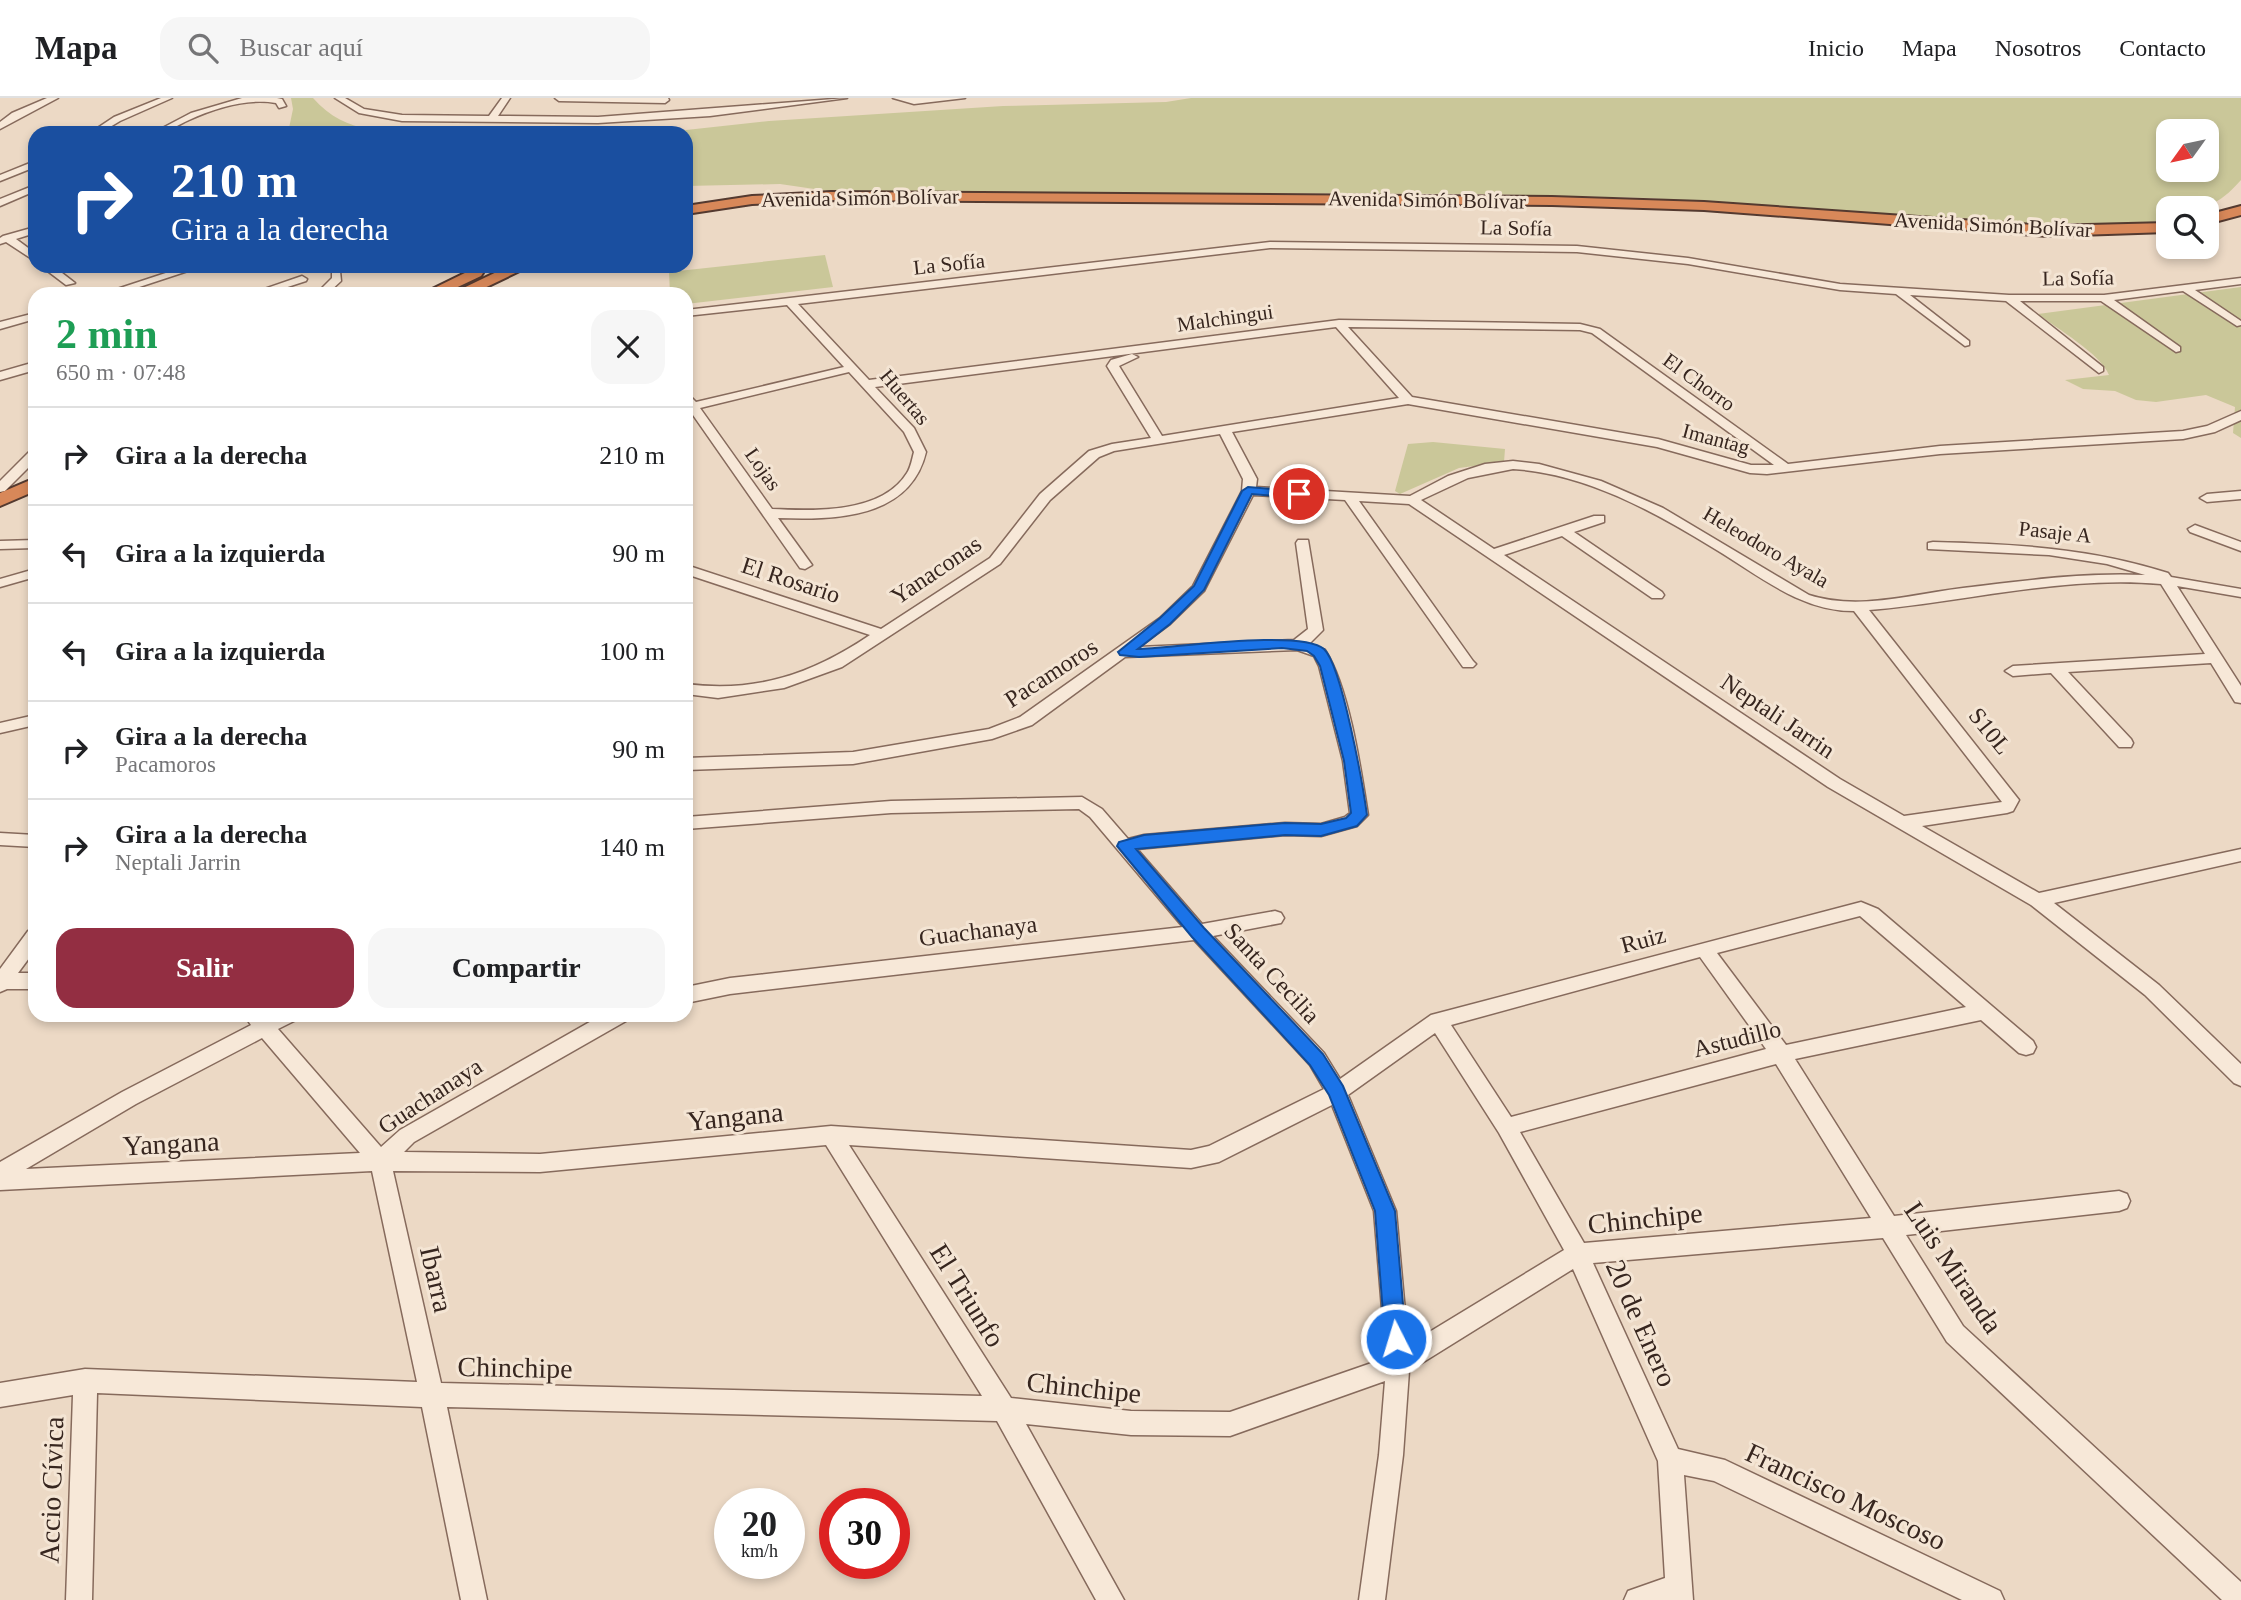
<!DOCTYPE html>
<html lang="es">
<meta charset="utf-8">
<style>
:root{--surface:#fff;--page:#f6f6f6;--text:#202124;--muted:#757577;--line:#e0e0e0;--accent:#932e42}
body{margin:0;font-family:Georgia,serif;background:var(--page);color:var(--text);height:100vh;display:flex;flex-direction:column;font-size:26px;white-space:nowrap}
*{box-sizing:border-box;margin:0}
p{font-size:23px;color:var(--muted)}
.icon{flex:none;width:38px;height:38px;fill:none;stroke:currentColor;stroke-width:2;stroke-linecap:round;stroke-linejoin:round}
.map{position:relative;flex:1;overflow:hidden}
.side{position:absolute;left:28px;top:189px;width:665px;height:735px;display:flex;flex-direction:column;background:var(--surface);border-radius:21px;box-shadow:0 4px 10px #0003}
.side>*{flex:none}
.banner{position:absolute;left:28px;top:28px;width:665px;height:147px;border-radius:21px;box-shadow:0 4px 10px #0003;background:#1a4fa0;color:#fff;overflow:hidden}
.needle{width:46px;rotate:237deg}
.tools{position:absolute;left:2156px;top:21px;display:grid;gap:14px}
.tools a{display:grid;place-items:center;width:63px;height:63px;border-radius:14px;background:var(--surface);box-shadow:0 4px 10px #0003;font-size:35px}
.speed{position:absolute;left:714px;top:1390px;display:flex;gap:14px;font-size:35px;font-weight:700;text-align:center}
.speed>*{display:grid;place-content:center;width:91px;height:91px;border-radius:50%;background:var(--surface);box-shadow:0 4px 10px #0003;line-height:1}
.speed small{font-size:18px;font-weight:400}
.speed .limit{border:10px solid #d22;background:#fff;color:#111}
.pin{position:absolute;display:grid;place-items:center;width:60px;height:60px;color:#fff;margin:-30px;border:4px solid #fff;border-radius:50%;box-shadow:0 2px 7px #0007}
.me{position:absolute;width:77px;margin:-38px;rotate:355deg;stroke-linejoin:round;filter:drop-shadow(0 0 5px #0008)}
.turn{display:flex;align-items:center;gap:24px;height:147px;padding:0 28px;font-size:32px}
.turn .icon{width:91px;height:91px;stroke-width:2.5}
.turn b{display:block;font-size:49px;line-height:60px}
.round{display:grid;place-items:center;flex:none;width:74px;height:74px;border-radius:21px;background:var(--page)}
.overview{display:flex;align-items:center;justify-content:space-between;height:119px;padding:0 28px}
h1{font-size:42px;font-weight:800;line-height:52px;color:#1e9e55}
.action{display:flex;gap:14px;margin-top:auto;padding:14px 28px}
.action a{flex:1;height:80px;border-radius:21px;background:var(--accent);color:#fff;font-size:28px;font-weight:800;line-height:80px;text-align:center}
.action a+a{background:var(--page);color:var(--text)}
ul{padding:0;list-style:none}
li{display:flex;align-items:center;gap:21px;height:98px;padding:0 28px;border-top:2px solid var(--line)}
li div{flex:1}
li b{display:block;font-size:26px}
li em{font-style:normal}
header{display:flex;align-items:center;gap:42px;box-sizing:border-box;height:98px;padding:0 35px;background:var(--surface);border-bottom:2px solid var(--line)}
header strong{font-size:33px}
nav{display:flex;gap:38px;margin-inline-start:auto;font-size:24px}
.search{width:490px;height:63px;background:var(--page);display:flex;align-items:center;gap:18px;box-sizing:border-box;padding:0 24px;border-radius:21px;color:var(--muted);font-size:26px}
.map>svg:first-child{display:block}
.green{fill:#cac799;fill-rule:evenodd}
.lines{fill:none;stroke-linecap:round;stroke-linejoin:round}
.minor-casing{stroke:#866a5c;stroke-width:3}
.highway-casing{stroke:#543a30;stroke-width:4}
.minor{fill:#f7e8d8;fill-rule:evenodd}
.highway{fill:#d88859;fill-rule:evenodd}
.route{fill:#1a73e8;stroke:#114b97;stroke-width:2}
.labels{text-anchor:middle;stroke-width:6;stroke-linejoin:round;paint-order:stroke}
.far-street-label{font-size:21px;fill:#37261f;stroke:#f4e5d4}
.street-label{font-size:24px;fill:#37261f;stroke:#f4e5d4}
.near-street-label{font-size:28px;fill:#37261f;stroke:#f4e5d4}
</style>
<header>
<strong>Mapa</strong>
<div class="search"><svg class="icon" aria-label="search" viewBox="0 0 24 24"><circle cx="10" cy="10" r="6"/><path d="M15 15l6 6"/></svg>Buscar aquí</div>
<nav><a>Inicio</a><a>Mapa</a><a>Nosotros</a><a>Contacto</a></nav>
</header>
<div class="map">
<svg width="2241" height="1502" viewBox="0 0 2241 1502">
<rect width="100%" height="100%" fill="#ecd9c5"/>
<g class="green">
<path d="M291,0H313C347,39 388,32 435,35H288L293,11Z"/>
<path d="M1191,0H2241V82C2215,111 2205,110 2168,110V122L2143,125H2020L1647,100L1479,96L835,94L780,86L686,88V35H451L677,33L769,23L1003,8L1166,4ZM2168,33H2207V72H2168Z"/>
<path d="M825,157L833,189L686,206V196H670L669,174Z"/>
<path d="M2241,189V340L2233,335L2235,309L2206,297L2156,304L2136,302L2115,293L2083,291L2065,282L2109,277C2101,256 2056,230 2038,216Z"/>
<path d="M1433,344L1505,351L1504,364L1459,370L1400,396L1395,393L1408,346Z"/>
</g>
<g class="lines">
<g class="minor-casing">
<g id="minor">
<path d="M47,0H58L0,31V24L12,15Z"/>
<path d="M161,0H172L120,23L100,35H90L114,19Z"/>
<path d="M242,0H277L282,1L286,8L279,10L276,5C248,0 215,10 189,22C176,28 167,35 153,35L191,15Z"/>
<path d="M335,0H345L364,11L402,17L489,18L502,0H510L498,18L598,19L847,0L710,18L598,25L402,23L359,15Z"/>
<path d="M555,0H668L669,2L665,5L559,3Z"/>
<path d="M893,0H965L914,6Z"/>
<path d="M35,63V69L0,83V77Z"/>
<path d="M35,87V93L0,108V101Z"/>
<path d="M35,129V135L16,141L35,155V163L6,144L0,146V140L3,138Z"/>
<path d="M1270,144L1577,148L1688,160L1840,186L2009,197H2104L2241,180V186L2195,192L2241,223V227L2237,228L2183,193L2114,202L2180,249V253L2176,254L2101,203H2020L2103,269V273L2099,275L2006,203L1910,197L1969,243V247L1965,248L1896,196L1840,192L1688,166L1577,154L1270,150L798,206L869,282L1339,222L1580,226L1600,231L1788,366L1940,348L2183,333L2207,328L2241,313V322L2215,334L2183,341L1940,356L1767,376L1750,375L1657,349L1408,306L1232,334L1257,381L1256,389L1410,398L1448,378L1485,366L1513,363L1539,366L1601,383L1663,410L1809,497C1859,513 1912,496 1963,490C2022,483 2085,474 2145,477L2107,466L2049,457L1928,451V445L1933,444C2014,446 2091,450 2168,475L2171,479L2241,491V499L2177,488L2241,588V605L2235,604L2211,565L2068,574L2131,641L2133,645L2131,649H2119L2051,575L2013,578L2005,573L2013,568L2205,556L2161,486C2065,477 1964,504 1869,512L2019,702L2013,713L2007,715L1922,728L2039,795L2241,751V763L2054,805L2159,887L2241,966V988L2234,985L2145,897L2031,807L1828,689L1409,406L1359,403L1473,563L1476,566L1473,569H1463L1345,402L1253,397L1204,493L1170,526L1139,549L1294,542L1308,531L1296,445L1298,442H1308L1323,532L1309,546L1325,552C1349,589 1361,672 1368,717L1357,728L1321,738L1285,737L1137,751L1202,826L1275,813L1281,815L1284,820L1281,825L1213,838L1324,955L1340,981L1431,917L1861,804L1878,811L2033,943L2036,949L2033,955L2026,957L2019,955L1981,922L1795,961L1894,1118L2119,1093L2127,1096L2130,1103L2127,1110L2119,1113L1906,1137L1963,1228L2241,1484V1502H2222L1947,1244L1883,1140L1593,1165L1678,1351L1725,1362L2000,1493L2004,1502H1962L1714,1383L1684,1377L1693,1502H1624L1628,1493L1665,1480L1658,1363L1573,1171L1409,1273L1403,1357L1385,1502H1359L1379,1357L1385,1283L1230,1338L1131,1337L1026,1326L1124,1502H1096L997,1323L447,1309L487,1502H461L422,1309L97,1295L92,1502H66L73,1297L0,1309V1285L85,1271L417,1284L372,1073L0,1092V1064L122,994L251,927L244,917H297L294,923L278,931L381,1049L400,1032L602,917H629L626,923L414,1044L404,1054L540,1056L831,1028L1191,1052L1209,1048L1324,991L1310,967L1194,842L730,896L686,905V889L730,880L1183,829L1090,719L1079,711L891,715L686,731V719L891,703L1082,699L1102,711L1128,741L1144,737L1285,725L1321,726L1345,719L1350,715L1343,663L1319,568L1314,558L1297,552L1125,559L1032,627L992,641L853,666L686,672V660L853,654L989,631L1020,619L1160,520L1193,488L1242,393L1243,381L1220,336L1114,353L1099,359L1050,402L1000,466L842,569L784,590L718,600L686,596V586C757,595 812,576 870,537L686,476V467L881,531L990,460L1040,396L1089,353L1112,346L1151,340L1107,268L1111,262L1132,256L1138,259L1119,268L1162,338L1399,300L1336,229L875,289L914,330L926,354C910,421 835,422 778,420L812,467L805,471L800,470L686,307V294L696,304L844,269L787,207L686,218V212ZM1348,229L1580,232L1592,235L1774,367H1751L1658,341L1412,299ZM849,274L904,334L914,354C912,361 911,369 907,375C882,416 813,413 772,411L700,310ZM1513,371C1585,375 1655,414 1715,451C1760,478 1800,513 1854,513L2002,704L1904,718L1840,681L1504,457L1562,438L1652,500H1662L1664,497L1662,494L1574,434L1604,424V418H1594L1494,451L1421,402L1468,380ZM1860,818L1966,909L1786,947L1717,855ZM1700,859L1766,951L1511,1019L1451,927ZM1435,935L1499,1035L1564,1152L1408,1247L1396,1113L1348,997ZM262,940L360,1055L26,1071L136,1006ZM1776,966L1871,1120L1584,1145L1520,1034ZM1332,1007L1374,1113L1386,1260L1230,1314L1131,1313L1011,1300L849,1047L1191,1070L1219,1064ZM826,1047L982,1298L441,1285L393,1073L540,1074Z"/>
<path d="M41,168H53L75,185L66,187Z"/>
<path d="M187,168H203L118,196H102Z"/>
<path d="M332,173H340L341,183L327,196H316L332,180Z"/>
<path d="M302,178L307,181L306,183L266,196H250Z"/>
<path d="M35,215V221L0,231V224Z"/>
<path d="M35,264V272L0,282V274Z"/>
<path d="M35,352V363L5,393L0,394V383L30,353Z"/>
<path d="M2241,393V401L2207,404L2200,400L2207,396Z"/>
<path d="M2195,427L2241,444V453L2190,434L2188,431Z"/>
<path d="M35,442V450L0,451V443Z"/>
<path d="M35,471V479L0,489V481Z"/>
<path d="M35,617V627L0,635V625Z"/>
<path d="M0,735L35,737V749L0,747Z"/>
<path d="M35,831V852L18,875H35V891H7L0,894V871L28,833Z"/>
</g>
</g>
<g class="highway-casing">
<g id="highway">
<path d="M831,94L1552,99L1704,104L2047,128L2168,125V134L2047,138L1704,112L1552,107L831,102L752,106L686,116V108L752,98Z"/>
<path d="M2241,108V117L2207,126V117Z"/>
<path d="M509,168H530L472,196H451Z"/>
<path d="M475,170L481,172L483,175L481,178L443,196H422Z"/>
<path d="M35,380V393L0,408V395Z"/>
</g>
</g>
<use href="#minor" class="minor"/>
<use href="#highway" class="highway"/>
</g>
<path class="route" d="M1248,389L1299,393L1305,396L1299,400L1252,396L1204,492L1170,526L1138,551C1173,550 1302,531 1324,551C1342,568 1363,688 1367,717L1357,728L1321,738L1285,737L1136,751L1204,830L1323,956L1343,988L1395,1113L1406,1241L1403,1249L1396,1252L1388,1249L1385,1241L1375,1113L1329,997L1310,967L1192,839L1117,748L1119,744L1144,737L1285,725L1321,726L1346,720L1351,715L1344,663L1320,568L1314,558L1307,553L1282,550L1139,559L1120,557L1118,554L1160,520L1194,488L1242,393Z"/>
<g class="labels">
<g class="far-street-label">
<text transform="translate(860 100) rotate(-1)" y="7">Avenida Simón Bolívar</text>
<text transform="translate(1427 102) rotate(1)" y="7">Avenida Simón Bolívar</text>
<text transform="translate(1993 127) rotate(3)" y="7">Avenida Simón Bolívar</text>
<text transform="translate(1516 130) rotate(1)" y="7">La Sofía</text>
<text transform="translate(949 166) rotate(-6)" y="7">La Sofía</text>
<text transform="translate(2078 180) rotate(-1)" y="7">La Sofía</text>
<text transform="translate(1225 220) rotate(-8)" y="7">Malchingui</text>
<text transform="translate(1699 284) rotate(36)" y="7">El Chorro</text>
<text transform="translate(905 299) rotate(50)" y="7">Huertas</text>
<text transform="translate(1716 341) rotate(15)" y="7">Imantag</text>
<text transform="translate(763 371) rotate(55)" y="7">Lojas</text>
<text transform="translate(2055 434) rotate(6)" y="7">Pasaje A</text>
<text transform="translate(1766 449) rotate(30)" y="7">Heleodoro Ayala</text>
</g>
<g class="street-label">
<text transform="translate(936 472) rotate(-34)" y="8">Yanaconas</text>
<text transform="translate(791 482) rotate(18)" y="8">El Rosario</text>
<text transform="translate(1051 575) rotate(-33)" y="8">Pacamoros</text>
<text transform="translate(1778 618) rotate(34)" y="8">Neptali Jarrin</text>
<text transform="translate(1990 633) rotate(51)" y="8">S10L</text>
<text transform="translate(978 833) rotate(-7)" y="8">Guachanaya</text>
<text transform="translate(1643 842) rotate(-15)" y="8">Ruiz</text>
<text transform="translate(1272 875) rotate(47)" y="8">Santa Cecilia</text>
<text transform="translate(1737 941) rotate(-14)" y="8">Astudillo</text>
<text transform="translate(430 998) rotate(-33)" y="8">Guachanaya</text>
</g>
<g class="near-street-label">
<text transform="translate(735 1018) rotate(-6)" y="10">Yangana</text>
<text transform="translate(171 1045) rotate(-3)" y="10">Yangana</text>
<text transform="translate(1645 1120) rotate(-6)" y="10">Chinchipe</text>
<text transform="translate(1954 1169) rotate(56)" y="10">Luis Miranda</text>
<text transform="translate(437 1181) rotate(77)" y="10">Ibarra</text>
<text transform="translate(968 1197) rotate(58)" y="10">El Triunfo</text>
<text transform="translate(1642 1225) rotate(66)" y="10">20 de Enero</text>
<text transform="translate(515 1269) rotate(1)" y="10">Chinchipe</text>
<text transform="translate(1084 1289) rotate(6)" y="10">Chinchipe</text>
<text transform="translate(51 1392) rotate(-88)" y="10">Accio Cívica</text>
<text transform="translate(1846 1398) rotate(25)" y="10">Francisco Moscoso</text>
</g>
</g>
</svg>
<div class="tools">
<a><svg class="needle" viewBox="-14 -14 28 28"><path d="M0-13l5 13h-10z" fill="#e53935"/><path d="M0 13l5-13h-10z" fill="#757577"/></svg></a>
<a><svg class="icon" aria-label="search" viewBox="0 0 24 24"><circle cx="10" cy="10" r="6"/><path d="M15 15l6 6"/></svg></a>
</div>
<div class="speed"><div>20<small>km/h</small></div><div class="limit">30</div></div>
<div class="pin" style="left:1299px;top:396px;background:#d93025"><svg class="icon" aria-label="arrive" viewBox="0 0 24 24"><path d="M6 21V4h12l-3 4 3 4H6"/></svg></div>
<svg class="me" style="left:1396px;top:1241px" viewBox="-20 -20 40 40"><circle r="17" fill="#1a73e8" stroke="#fff" stroke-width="3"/><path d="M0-11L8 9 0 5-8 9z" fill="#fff"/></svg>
<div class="banner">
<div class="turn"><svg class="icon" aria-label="right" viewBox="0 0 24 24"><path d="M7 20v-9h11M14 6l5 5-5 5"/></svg><div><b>210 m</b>Gira a la derecha</div></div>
</div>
<section class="side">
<div class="overview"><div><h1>2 min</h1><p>650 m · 07:48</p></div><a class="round"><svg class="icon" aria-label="close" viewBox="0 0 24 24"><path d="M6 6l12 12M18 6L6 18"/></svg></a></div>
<ul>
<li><svg class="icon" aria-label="right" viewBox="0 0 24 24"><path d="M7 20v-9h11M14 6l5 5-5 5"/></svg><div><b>Gira a la derecha</b></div><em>210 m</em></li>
<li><svg class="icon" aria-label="left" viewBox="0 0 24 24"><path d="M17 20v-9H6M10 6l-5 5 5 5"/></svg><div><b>Gira a la izquierda</b></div><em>90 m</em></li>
<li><svg class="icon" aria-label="left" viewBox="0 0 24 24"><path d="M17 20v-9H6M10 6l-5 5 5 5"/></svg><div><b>Gira a la izquierda</b></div><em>100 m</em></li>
<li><svg class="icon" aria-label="right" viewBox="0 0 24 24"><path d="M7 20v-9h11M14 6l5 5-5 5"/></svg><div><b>Gira a la derecha</b><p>Pacamoros</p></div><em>90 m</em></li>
<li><svg class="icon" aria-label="right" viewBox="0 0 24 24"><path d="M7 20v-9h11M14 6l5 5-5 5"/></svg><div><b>Gira a la derecha</b><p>Neptali Jarrin</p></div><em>140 m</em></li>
</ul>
<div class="action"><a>Salir</a><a>Compartir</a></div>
</section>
</div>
